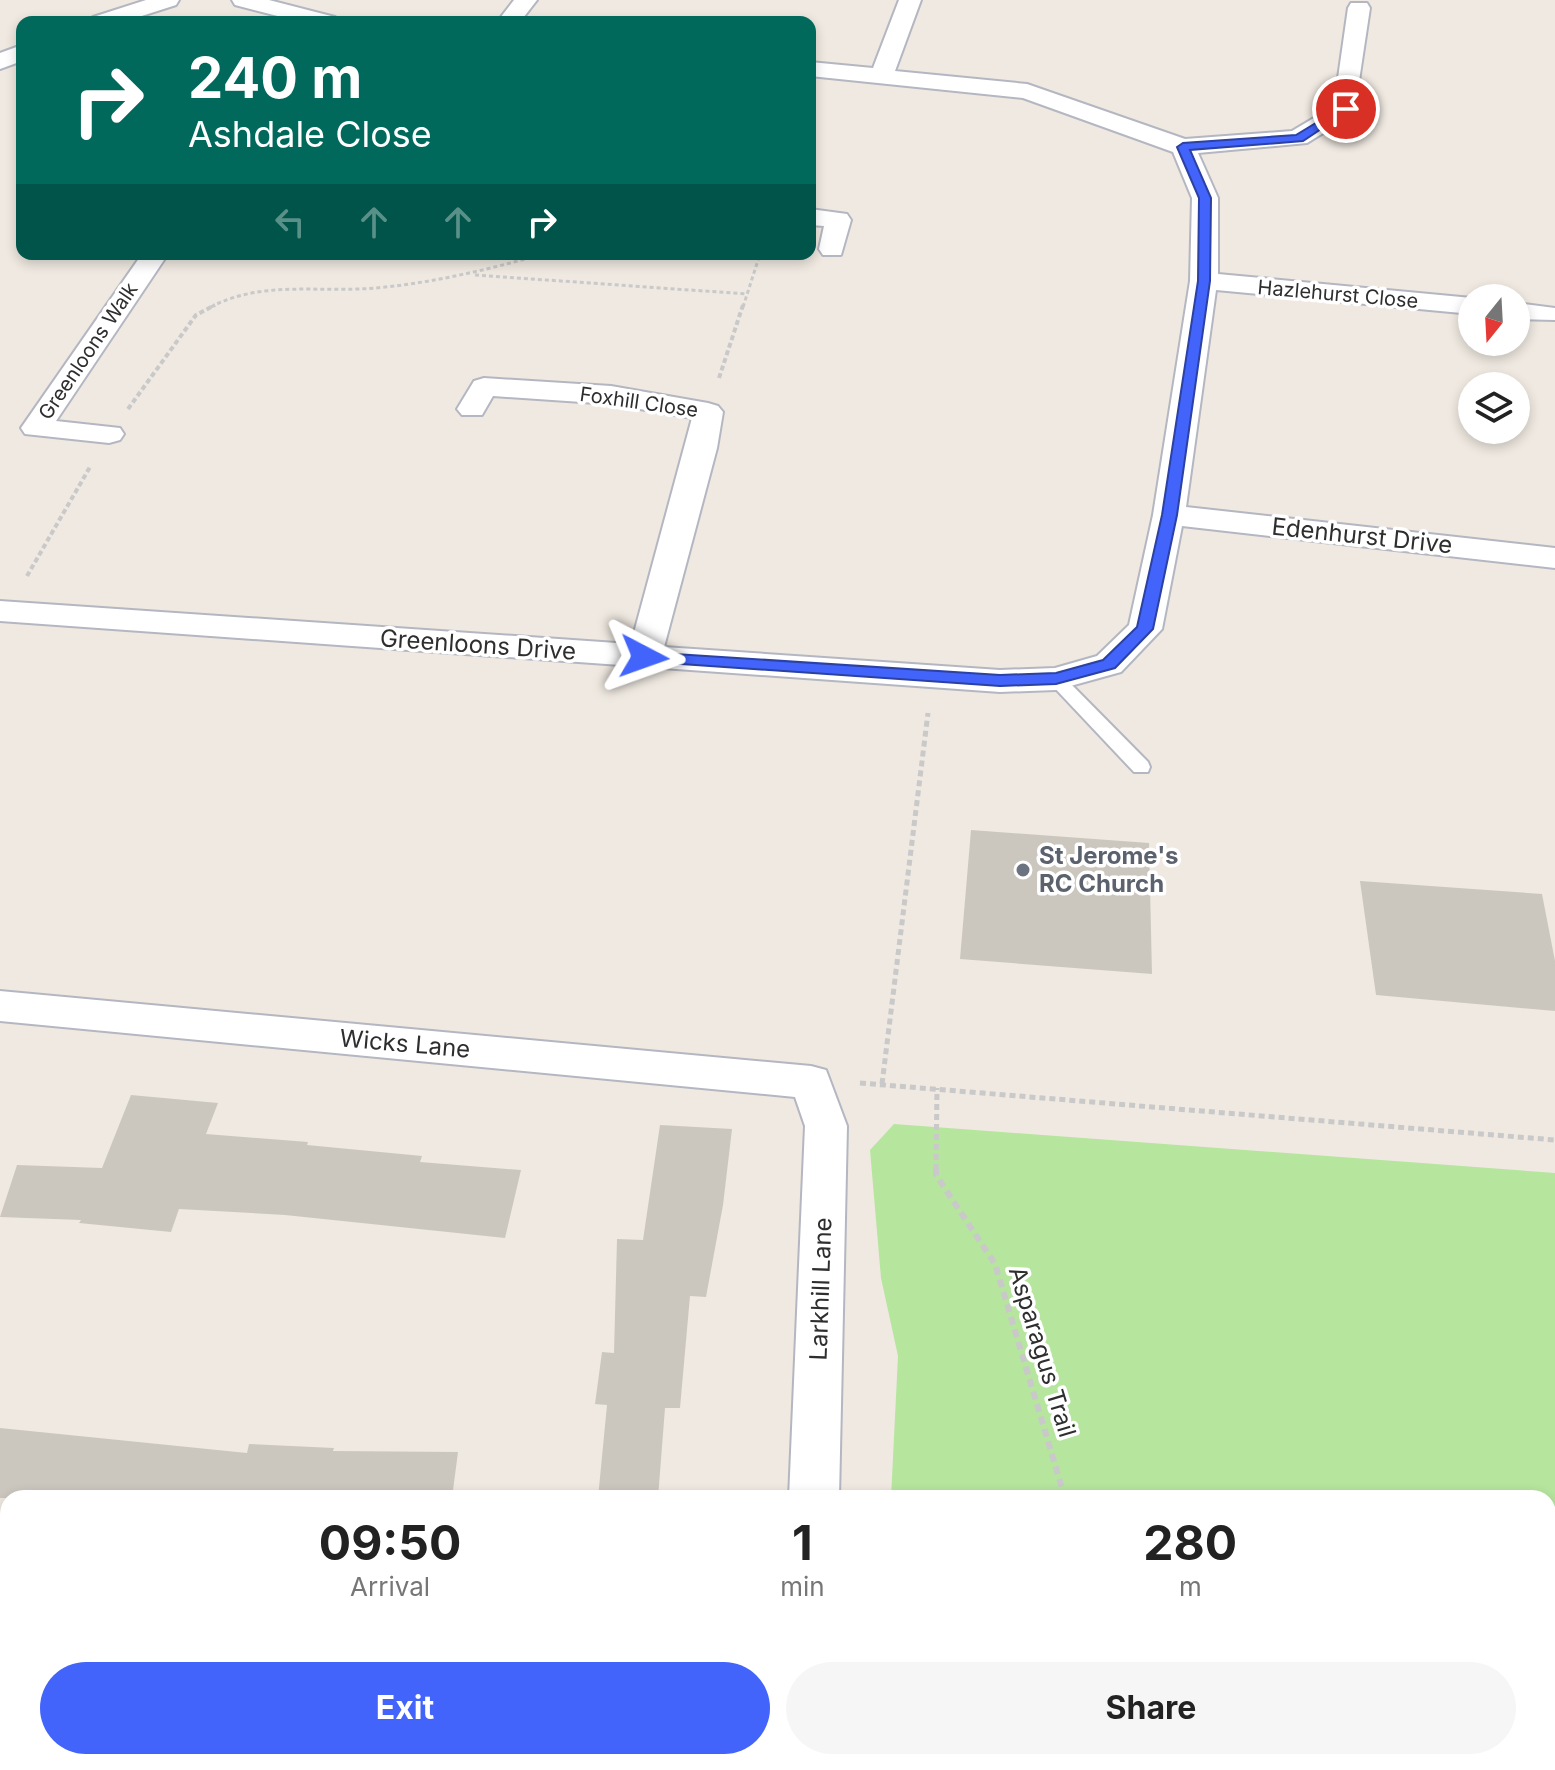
<!DOCTYPE html>
<style>
:root{--surface:#fff;--page:#f6f6f6;--text:#222;--muted:#767676;--accent:#4264fb}
body{margin:0;font-family:Inter,sans-serif;background:var(--page);color:var(--text);height:100vh;display:flex;flex-direction:column;font-size:30px;white-space:nowrap}
*{box-sizing:border-box;margin:0}
p{font-size:26px;color:var(--muted)}
.icon{flex:none;width:44px;height:44px;fill:none;stroke:currentColor;stroke-width:2;stroke-linecap:round;stroke-linejoin:round}
.map{position:relative;flex:1;overflow:hidden}
.drawer{position:absolute;left:0px;top:1490px;width:1556px;height:280px;display:flex;flex-direction:column;background:var(--surface);border-radius:24px 24px 0 0;box-shadow:0 4px 12px #0003}
.drawer>*{flex:none}
.guide{position:absolute;left:16px;top:16px;width:800px;height:244px;border-radius:16px;box-shadow:0 4px 12px #0003;background:#00695c;color:#fff;overflow:hidden}
.needle{width:52px;rotate:198deg}
.buttons{position:absolute;left:1458px;top:284px;display:grid;gap:16px}
.buttons a{display:grid;place-items:center;width:72px;height:72px;border-radius:50%;background:var(--surface);box-shadow:0 4px 12px #0003;font-size:40px}
.pin{position:absolute;display:grid;place-items:center;width:68px;height:68px;color:#fff;margin:-34px;border:4px solid #fff;border-radius:50%;box-shadow:0 2px 8px #0007}
.me{position:absolute;width:88px;margin:-44px;rotate:94deg;stroke-linejoin:round;filter:drop-shadow(0 0 6px #0008)}
.turn{display:flex;align-items:center;gap:28px;height:168px;padding:0 40px;font-size:36px}
.turn .icon{width:104px;height:104px;stroke-width:2.5}
.turn b{display:block;font-size:56px;line-height:68px}
.lanes{display:flex;align-items:center;height:76px;padding:0 40px;background:#0003;justify-content:center;gap:40px;direction:ltr}
.lanes .off{opacity:.35}
.eta{display:flex;justify-content:space-evenly;align-items:center;height:136px;text-align:center}
.eta b{font-size:48px;font-weight:700;line-height:56px}
.primary-button{display:flex;gap:16px;margin-top:auto;padding:16px 40px}
.primary-button a{flex:1;height:92px;border-radius:48px;background:var(--accent);color:#fff;font-size:32px;font-weight:700;line-height:92px;text-align:center}
.primary-button a+a{background:var(--page);color:var(--text)}
.map>svg:first-child{display:block}
.green{fill:#b6e59e}
.building{fill:#cbc7bf}
.lines{fill:none;stroke-linecap:round;stroke-linejoin:round}
.lane-casing{stroke:#b4b7c1;stroke-width:4}
.street-casing{stroke:#b4b7c1;stroke-width:4}
.path-far3{stroke:#c9c9c9;stroke-width:3;stroke-dasharray:4 3;stroke-linecap:butt}
.path-far2{stroke:#c9c9c9;stroke-width:4;stroke-dasharray:5 3;stroke-linecap:butt}
.path-far1{stroke:#c9c9c9;stroke-width:5;stroke-dasharray:6 4;stroke-linecap:butt}
.path{stroke:#c9c9c9;stroke-width:6;stroke-dasharray:8 5;stroke-linecap:butt}
.lane{fill:#fff;fill-rule:evenodd}
.street{fill:#fff;fill-rule:evenodd}
.route{fill:#4264fb;stroke:#2b41a3;stroke-width:2}
.worship-dot{fill:#6b7280;stroke:#fff;stroke-width:3}
.labels{text-anchor:middle;stroke-width:7;stroke-linejoin:round;paint-order:stroke}
.far-street-label{font-size:20px;fill:#2e2e2e;stroke:#fff}
.street-label{font-size:24px;fill:#2e2e2e;stroke:#fff}
.worship-label{font-size:24px;font-weight:bold;fill:#5b616d;stroke:#fff;text-anchor:start}
</style>
<div class="map">
<svg width="1555" height="1770" viewBox="0 0 1555 1770">
<rect width="100%" height="100%" fill="#efe9e1"/>
<g class="green">
<path d="M894,1124L1555,1173V1590H1548V1498H891L898,1356L881,1278L870,1150Z"/>
<path d="M876,1762H1501L1503,1770H876Z"/>
</g>
<g class="building">
<path d="M971,830L1149,843L1152,974L960,959Z"/>
<path d="M1360,881L1542,894L1555,961V1011L1376,995Z"/>
<path d="M131,1095L218,1103L206,1134L308,1142L307,1145L422,1156L420,1162L521,1170L505,1238L285,1215L179,1209L171,1232L79,1223L81,1220L0,1217L17,1165L102,1168Z"/>
<path d="M660,1125L732,1129L723,1205L706,1297L690,1296L680,1408H665L658,1498H598L607,1405L595,1404L602,1352L614,1353L617,1239L643,1240Z"/>
<path d="M0,1428L247,1453L249,1444L334,1448L333,1451L458,1452L452,1498H0Z"/>
</g>
<g class="lines">
<g class="lane-casing">
<path id="lane" d="M1056,673L1062,675L1148,762L1150,767L1148,772H1134L1050,683L1047,679Z"/>
</g>
<g class="street-casing">
<g id="street">
<path d="M146,0H179L176,5L123,22H90L93,17Z"/>
<path d="M232,0H269L335,17L338,22H301L235,5Z"/>
<path d="M514,0H537L520,22H497Z"/>
<path d="M899,0H921L895,71L1027,84L1185,139L1292,131L1334,106L1348,8L1351,3H1367L1370,8L1354,114L1307,143L1198,153L1218,198V274L1472,298V314L1216,290L1186,507L1555,548V568L1182,526L1162,629L1121,672L1056,690L1000,692L0,621V601L631,644L692,418L611,404L493,396L482,415H462L457,409L474,381L484,378L611,386L708,403L718,406L723,412L717,448L664,647L1000,670L1055,668L1097,656L1129,625L1153,515L1190,281L1192,198L1173,152L1023,98L810,76V62L873,68Z"/>
<path d="M22,45V61L0,69V53Z"/>
<path d="M810,209L847,214L851,220L841,255H823L819,249L824,226L810,225Z"/>
<path d="M142,254H168L56,421L120,428L124,434L120,440L109,443L25,434L21,428Z"/>
<path d="M1516,303L1555,308V320L1516,319Z"/>
<path d="M0,991L811,1066L826,1070L847,1126L839,1498H789L805,1126L795,1097L0,1021Z"/>
<path d="M8,1676V1728L0,1730V1678Z"/>
<rect x="776" y="1762" width="54" height="8"/>
</g>
</g>
<g class="path-far3">
<path d="M475,275L747,294"/>
<path d="M211,307C261,280 321,293 375,288C432,283 487,270 543,254"/>
<path d="M743,307L760,254"/>
</g>
<g class="path-far2">
<path d="M719,378L743,305"/>
<path d="M128,409L196,315L215,305"/>
<path d="M27,576L90,467"/>
</g>
<g class="path-far1">
<path d="M860,1083L1555,1140"/>
<path d="M882,1084L928,713"/>
<path d="M936,1170L937,1088"/>
</g>
<g class="path">
<path d="M936,1168V1175L995,1264L1065,1498"/>
<path d="M1112,1762L1113,1770"/>
</g>
<use href="#lane" class="lane"/>
<use href="#street" class="street"/>
</g>
<path class="route" d="M1342,107L1351,109L1303,141L1190,150L1211,198L1210,281L1177,515L1153,629L1115,668L1056,684L1000,686L638,661L636,657L644,652L1000,675L1056,673L1103,660L1137,627L1162,515L1198,281L1199,198L1177,147L1183,143L1296,135Z"/>
<circle class="worship-dot" cx="1023" cy="870" r="8"/>
<g class="labels">
<g class="far-street-label">
<text transform="translate(1338 294) rotate(5)" y="7">Hazlehurst Close</text>
<text transform="translate(88 351) rotate(-56)" y="7">Greenloons Walk</text>
<text transform="translate(639 402) rotate(8)" y="7">Foxhill Close</text>
</g>
<g class="street-label">
<text transform="translate(1362 536) rotate(6)" y="8">Edenhurst Drive</text>
<text transform="translate(478 645) rotate(4)" y="8">Greenloons Drive</text>
<text transform="translate(405 1044) rotate(5)" y="8">Wicks Lane</text>
<text transform="translate(821 1289) rotate(-88)" y="8">Larkhill Lane</text>
<text transform="translate(1042 1352) rotate(73)" y="8">Asparagus Trail</text>
</g>
<g class="worship-label">
<text x="1039" y="864">St Jerome's<tspan x="1039" dy="28">RC Church</tspan></text>
</g>
</g>
</svg>
<div class="buttons">
<a><svg class="needle" viewBox="-14 -14 28 28"><path d="M0-13l5 13h-10z" fill="#e53935"/><path d="M0 13l5-13h-10z" fill="#767676"/></svg></a>
<a><svg class="icon" aria-label="layers" viewBox="0 0 24 24"><path d="M12 4l9 5-9 5-9-5zM3 14l9 5 9-5"/></svg></a>
</div>
<div class="pin" style="left:1346px;top:109px;background:#d93025"><svg class="icon" aria-label="arrive" viewBox="0 0 24 24"><path d="M6 21V4h12l-3 4 3 4H6"/></svg></div>
<svg class="me" style="left:644px;top:657px" viewBox="-20 -20 40 40"><path d="M0-17L14 15 0 8-14 15z" fill="#4264fb" stroke="#fff" stroke-width="4"/></svg>
<div class="guide">
<div class="turn"><svg class="icon" aria-label="right" viewBox="0 0 24 24"><path d="M7 20v-9h11M14 6l5 5-5 5"/></svg><div><b>240 m</b>Ashdale Close</div></div>
<div class="lanes"><svg class="icon off" aria-label="left" viewBox="0 0 24 24"><path d="M17 20v-9H6M10 6l-5 5 5 5"/></svg><svg class="icon off" aria-label="ahead" viewBox="0 0 24 24"><path d="M12 20V5M6 11l6-6 6 6"/></svg><svg class="icon off" aria-label="ahead" viewBox="0 0 24 24"><path d="M12 20V5M6 11l6-6 6 6"/></svg><svg class="icon" aria-label="right" viewBox="0 0 24 24"><path d="M7 20v-9h11M14 6l5 5-5 5"/></svg></div>
</div>
<section class="drawer">
<div class="eta">
<div><b>09:50</b><p>Arrival</p></div>
<div><b>1</b><p>min</p></div>
<div><b>280</b><p>m</p></div>
</div>
<div class="primary-button"><a>Exit</a><a>Share</a></div>
</section>
</div>
